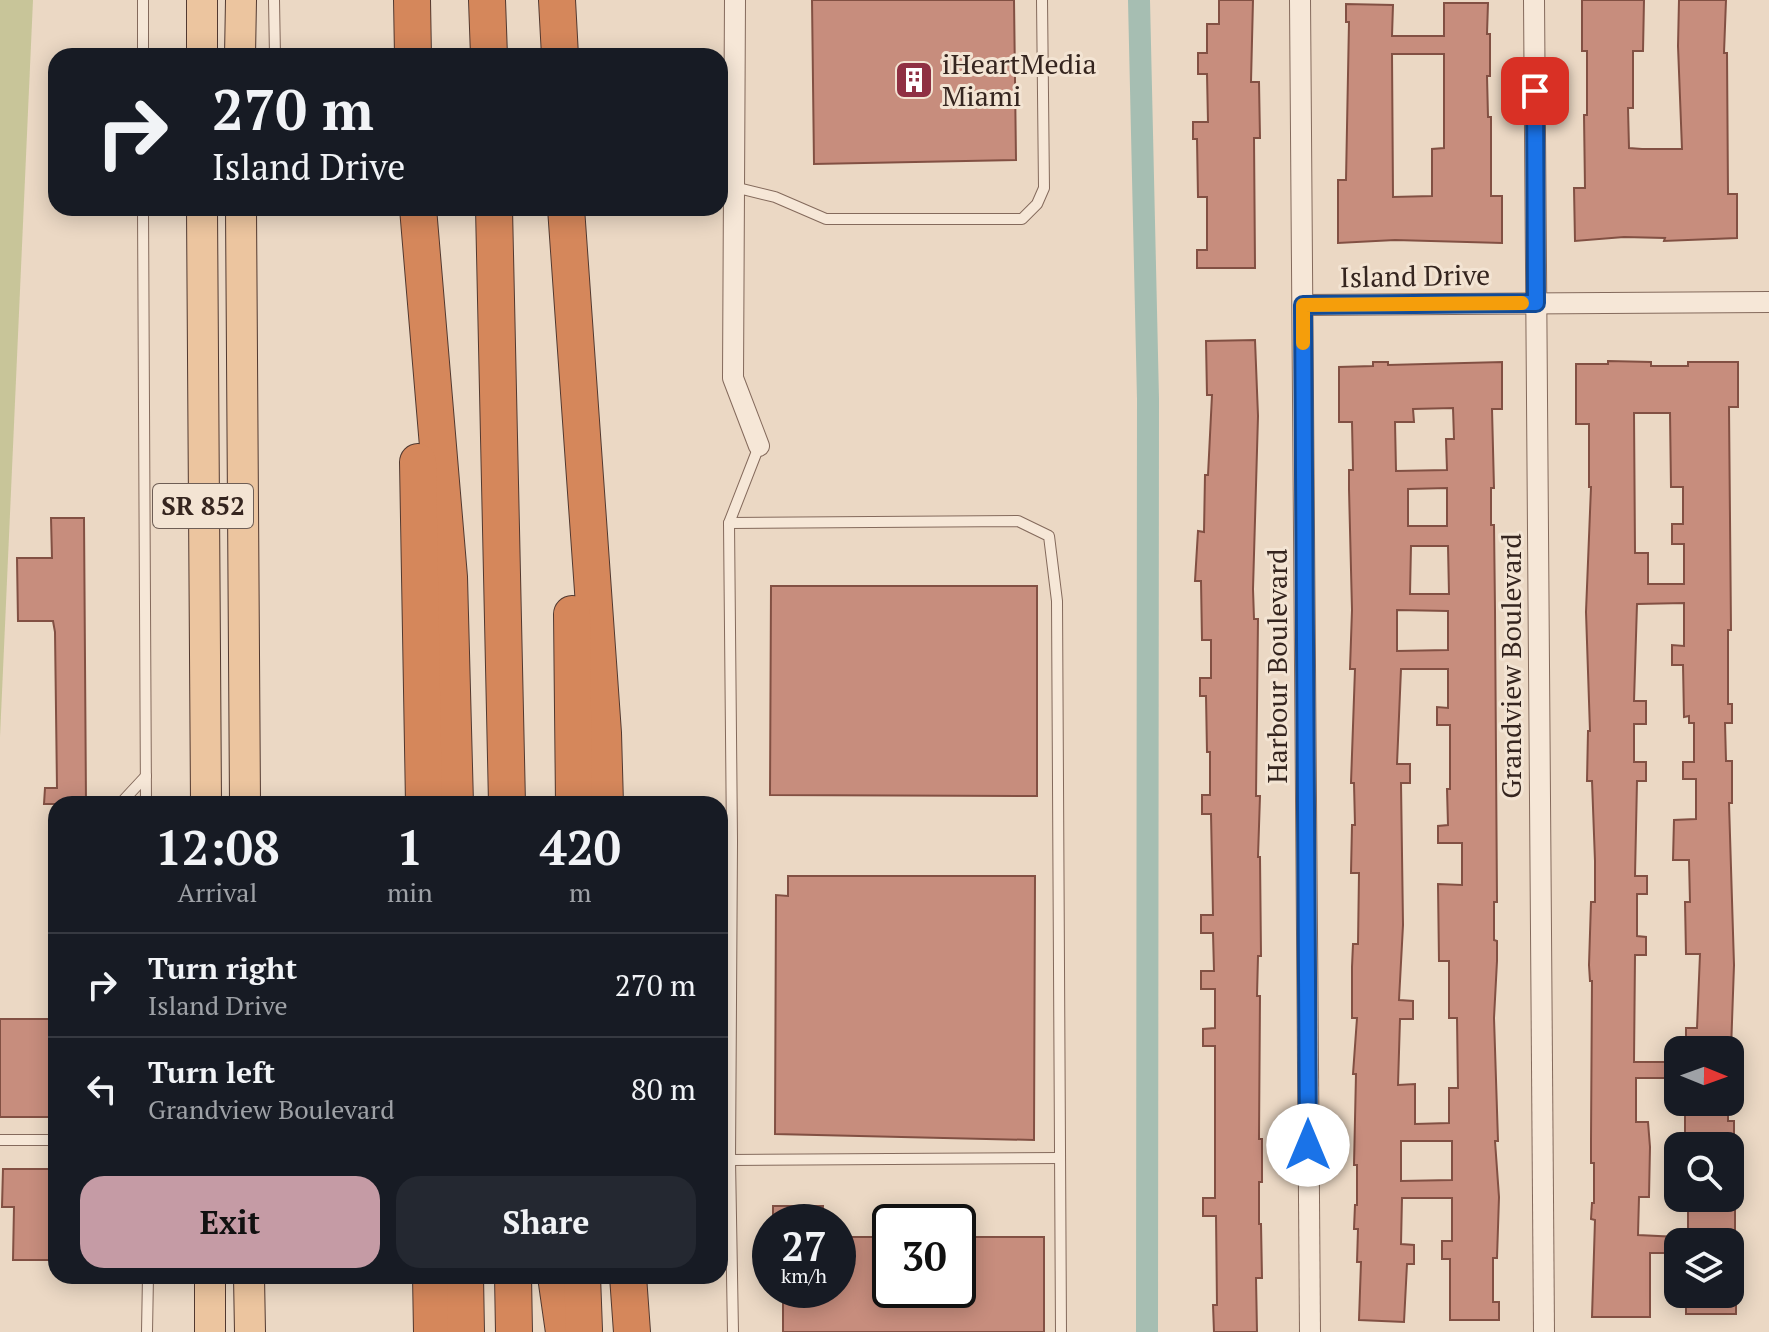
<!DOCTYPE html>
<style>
:root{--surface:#171b24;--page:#242831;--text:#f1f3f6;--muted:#9ea1a6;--line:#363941;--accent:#c59ba5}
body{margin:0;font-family:"PT Serif",serif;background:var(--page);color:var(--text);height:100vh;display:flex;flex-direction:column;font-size:30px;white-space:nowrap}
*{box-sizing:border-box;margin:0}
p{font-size:26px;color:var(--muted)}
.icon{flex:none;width:44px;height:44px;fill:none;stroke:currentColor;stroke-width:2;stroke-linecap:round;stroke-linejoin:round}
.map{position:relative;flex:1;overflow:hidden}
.side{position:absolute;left:48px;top:796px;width:680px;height:488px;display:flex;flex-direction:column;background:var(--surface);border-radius:24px;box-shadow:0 4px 20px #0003}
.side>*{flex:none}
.hud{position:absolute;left:48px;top:48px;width:680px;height:168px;border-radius:24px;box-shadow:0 4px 20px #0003;background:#171b24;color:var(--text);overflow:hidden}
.needle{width:52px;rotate:91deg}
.tools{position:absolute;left:1664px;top:1036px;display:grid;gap:16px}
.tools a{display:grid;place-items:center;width:80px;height:80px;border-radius:16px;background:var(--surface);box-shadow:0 4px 20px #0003;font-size:40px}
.speed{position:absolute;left:752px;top:1204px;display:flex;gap:16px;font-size:40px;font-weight:700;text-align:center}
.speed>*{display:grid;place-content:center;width:104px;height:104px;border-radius:50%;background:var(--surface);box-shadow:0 4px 20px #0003;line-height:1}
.speed small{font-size:20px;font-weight:400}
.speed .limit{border:4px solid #111;border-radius:12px;background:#fff;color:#111}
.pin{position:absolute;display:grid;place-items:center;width:68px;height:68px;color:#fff;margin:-34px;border-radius:16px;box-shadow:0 4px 12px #0006}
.me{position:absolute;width:88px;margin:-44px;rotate:0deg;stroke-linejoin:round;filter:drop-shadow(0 0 6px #0008)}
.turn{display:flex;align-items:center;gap:28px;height:168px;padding:0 32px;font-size:36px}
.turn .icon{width:104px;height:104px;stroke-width:2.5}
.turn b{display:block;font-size:56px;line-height:68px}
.eta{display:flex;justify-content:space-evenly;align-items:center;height:136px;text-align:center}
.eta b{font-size:48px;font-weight:700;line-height:56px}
.action{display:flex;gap:16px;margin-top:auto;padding:16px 32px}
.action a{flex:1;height:92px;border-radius:24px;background:var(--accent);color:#111;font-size:32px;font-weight:700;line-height:92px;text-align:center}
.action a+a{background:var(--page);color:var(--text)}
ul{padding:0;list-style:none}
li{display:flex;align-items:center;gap:24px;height:104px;padding:0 32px;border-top:2px solid var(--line)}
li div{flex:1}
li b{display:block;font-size:30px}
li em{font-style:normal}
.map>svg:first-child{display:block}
.green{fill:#c8c599}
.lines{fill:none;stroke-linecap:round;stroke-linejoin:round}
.canal{stroke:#a6beb2;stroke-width:22}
.building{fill:#c78d7d;stroke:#825043;stroke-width:2;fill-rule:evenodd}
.service-casing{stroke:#846a5c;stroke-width:12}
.minor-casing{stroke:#846a5c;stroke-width:22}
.primary-casing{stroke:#523930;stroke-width:32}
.motorway-casing{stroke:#523930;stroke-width:38}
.service{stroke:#f6e7d7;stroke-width:10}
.minor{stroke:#f6e7d7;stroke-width:20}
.primary{stroke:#ecc59f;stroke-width:30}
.motorway{stroke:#d5875b;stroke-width:36}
.route-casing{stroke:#114b97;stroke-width:20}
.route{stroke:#1a73e8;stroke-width:14}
.slow{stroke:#f59e0b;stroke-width:14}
.labels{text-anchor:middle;stroke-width:6;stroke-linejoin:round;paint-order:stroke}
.shield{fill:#f3e4d3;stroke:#6e5e55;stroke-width:2}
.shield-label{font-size:26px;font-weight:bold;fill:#35251f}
.poi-label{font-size:28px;fill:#35251f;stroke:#f3e4d3;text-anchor:start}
.street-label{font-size:28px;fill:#35251f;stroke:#f3e4d3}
</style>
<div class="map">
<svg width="1769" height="1332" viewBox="0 0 1769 1332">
<rect width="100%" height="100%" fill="#ebd8c4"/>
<path class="green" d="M0,0H33L0,737Z"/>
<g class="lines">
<path class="canal" d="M1139,0L1148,399L1147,1332"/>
</g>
<g class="building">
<path d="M812,0H1014L1016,160L814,164Z"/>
<path d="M1219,0H1253L1251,82H1259L1260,138H1254L1255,268H1197V250H1207V197H1198L1197,139H1193V122H1208L1207,74H1198V53H1207V24H1219Z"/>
<path d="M1582,0H1644L1643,51H1633V108H1628L1629,148L1642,149H1682L1678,46L1679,0H1726L1724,53H1727L1728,194H1737V238L1664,241L1665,238L1624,237L1575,241L1574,188H1585L1584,115H1587V51H1582Z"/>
<path d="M1444,3H1488L1487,34H1490V76H1487L1488,117H1491V196H1502V243L1395,240L1338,243V180H1346L1349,22H1346V4L1393,5L1392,36H1444ZM1392,54H1444V148L1432,149V196L1393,197Z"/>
<path d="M1255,340L1258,416L1253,589L1254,619H1258L1256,796H1260L1258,857H1260L1261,956H1258L1257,996H1260L1259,1139H1262V1182H1259V1224H1261L1262,1278H1256L1257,1332H1214L1213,1305H1217L1216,1216H1203V1198H1215V1046H1203V1029L1215,1028V989H1201V971H1214L1213,933H1201V915H1213L1211,814H1202V795H1210V752H1207L1206,696H1200V678H1211V640H1202L1201,581H1195L1198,531L1204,532L1205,475H1208L1212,395H1207L1206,341Z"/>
<path d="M1608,361L1651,362V366H1688V362H1738V407H1729L1731,630H1728V704H1732V723H1725L1726,761H1732V803H1729L1734,965L1731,1050H1686V1028H1697L1700,954H1686L1685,902H1690L1689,860H1673L1674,820L1696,819V779H1683V762H1694V723H1689V716L1684,717L1683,665H1672V645L1684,646V603L1637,604L1634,701H1646V724H1634V762H1646V781H1637L1635,876H1647V894H1637V936L1646,937V955H1635L1634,1062H1678V1078H1636V1122H1648L1650,1147L1649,1197H1639L1638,1235L1678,1237V1253H1650V1317H1592L1595,1220L1591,1219L1592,1203H1594V1163H1591V1140L1592,981H1590L1589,965L1591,902H1595V861L1592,781H1587L1588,731H1590L1586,612L1591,487H1589V424H1576V364H1608ZM1634,413H1670L1671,487H1683V524H1672V544H1684V584H1648V553H1635Z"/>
<path d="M1373,362H1388V365L1502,362V409H1492L1494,488H1491V525H1494L1495,610L1497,902H1494V940L1497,941V961L1494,1018L1498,1141H1495L1499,1197L1497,1258H1493V1302H1499V1320H1450V1259H1442V1241H1452V1198H1402L1401,1244L1414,1245V1264H1407L1404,1322L1359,1320L1361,1262H1357L1358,1229H1354L1355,1205H1357V1165H1354L1356,1074H1353L1357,1018H1352V967L1353,944H1358L1359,873H1351L1352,825H1355L1354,783H1351L1355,669H1350L1352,610L1349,489V470H1353L1352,422H1339V367L1373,366ZM1453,408L1454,439H1446L1447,470L1396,471L1395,422H1414L1413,409ZM1447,488V526H1408V489ZM1411,546H1448L1449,594H1410ZM1397,610L1448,611V650L1397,651ZM1401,669H1448V708L1437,707V725H1450V789H1447L1448,825L1438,826V843H1462V885L1438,884L1439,961H1449V1018H1457L1458,1088H1449V1123L1415,1124V1084L1398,1085L1400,1019H1413V1001L1399,1000L1403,925L1401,783H1410V764H1397ZM1401,1141H1452V1180L1401,1181Z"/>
<path d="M51,518H84L86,804H44L45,788H57L55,632L53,621H18L17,558H52Z"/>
<path d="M771,586H1037V796L770,795Z"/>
<path d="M788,876H1035L1034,1140L775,1134L776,895L788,896Z"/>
<rect x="0" y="1019" width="56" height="98"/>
<path d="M1685,1102H1728V1121H1734V1139H1685Z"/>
<path d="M3,1169H56V1260H13L14,1207H2Z"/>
<rect x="1688" y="1204" width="47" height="38"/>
<path d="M773,1206H823L822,1222H773Z"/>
<path d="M838,1237H890V1290H958V1237H1044V1332H783V1290H838Z"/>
<path d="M1686,1294L1736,1295V1314H1686Z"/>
</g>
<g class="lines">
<g class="service-casing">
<g id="service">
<path d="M143,0V56"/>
<path d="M274,0L275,56"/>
<path d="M734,187L775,197L826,219H1022L1037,204L1044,188L1042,0"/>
<path d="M143,208L146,804"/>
<path d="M729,523L1018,521L1049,536L1057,601L1061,1332"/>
<path d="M120,804L146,776"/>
<path d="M0,1140H56"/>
<path d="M730,1160L1060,1158"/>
<path d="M147,1332L148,1276"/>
<path d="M733,1332L730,1160L732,841L729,523L759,446"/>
</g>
</g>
<g class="minor-casing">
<g id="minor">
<path d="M735,0L733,378L759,446"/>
<path d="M1300,0L1310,1332"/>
<path d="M1534,0L1544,1332"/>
<path d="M1303,305L1769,302"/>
</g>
</g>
<g class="primary-casing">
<g id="primary">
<path d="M202,0V56"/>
<path d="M240,56L241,0"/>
<path d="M202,208L206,804"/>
<path d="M241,208L245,804"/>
<path d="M210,1276V1332"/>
<path d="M249,1276L250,1332"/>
</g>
</g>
<g class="motorway-casing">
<g id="motorway">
<path d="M412,0L413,56"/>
<path d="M487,0L489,56"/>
<path d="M557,0L560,56"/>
<path d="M418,208L449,577L455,804"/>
<path d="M494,208L507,804"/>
<path d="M566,208L603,733L605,804"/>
<path d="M418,462L424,804"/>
<path d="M572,614L574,804"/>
<path d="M431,1276L432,1332"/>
<path d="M465,1276L466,1332"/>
<path d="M513,1276L514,1332"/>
<path d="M556,1276L564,1332"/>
<path d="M582,1276L584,1330"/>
<path d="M628,1276L632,1332"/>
</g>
</g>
<use href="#service" class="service"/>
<use href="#minor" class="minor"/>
<use href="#primary" class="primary"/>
<use href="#motorway" class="motorway"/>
</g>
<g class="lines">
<g class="route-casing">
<path id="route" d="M1308,1145L1303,305L1536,303L1535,91"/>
</g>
<use href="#route" class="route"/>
<path class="slow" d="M1303,343V305L1522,303"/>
</g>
<defs>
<g id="building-square" transform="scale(2)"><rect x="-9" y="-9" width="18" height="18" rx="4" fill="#8f3043" stroke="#f3e4d3"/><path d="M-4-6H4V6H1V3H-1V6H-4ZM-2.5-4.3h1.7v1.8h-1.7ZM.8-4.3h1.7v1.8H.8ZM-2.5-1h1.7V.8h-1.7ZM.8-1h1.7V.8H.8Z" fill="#fff"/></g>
</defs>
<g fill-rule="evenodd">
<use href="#building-square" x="914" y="80"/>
</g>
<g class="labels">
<rect class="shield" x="153" y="484" width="100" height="44" rx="6"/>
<g class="shield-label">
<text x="203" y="515">SR 852</text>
</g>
<g class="poi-label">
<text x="942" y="74">iHeartMedia<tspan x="942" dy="32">Miami</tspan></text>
</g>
<g class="street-label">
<text transform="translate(1415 276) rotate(-1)" y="10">Island Drive</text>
<text transform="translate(1277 666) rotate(-90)" y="10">Harbour Boulevard</text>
<text transform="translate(1511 666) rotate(-90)" y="10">Grandview Boulevard</text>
</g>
</g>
</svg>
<div class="tools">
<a><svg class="needle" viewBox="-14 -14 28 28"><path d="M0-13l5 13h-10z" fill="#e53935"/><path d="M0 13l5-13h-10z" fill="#9ea1a6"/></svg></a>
<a><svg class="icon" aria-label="search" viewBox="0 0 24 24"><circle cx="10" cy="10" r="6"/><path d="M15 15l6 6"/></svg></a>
<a><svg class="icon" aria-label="layers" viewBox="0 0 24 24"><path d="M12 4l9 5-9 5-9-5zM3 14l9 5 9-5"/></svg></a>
</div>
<div class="speed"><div>27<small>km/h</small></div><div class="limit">30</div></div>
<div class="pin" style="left:1535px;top:91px;background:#d93025"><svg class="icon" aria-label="arrive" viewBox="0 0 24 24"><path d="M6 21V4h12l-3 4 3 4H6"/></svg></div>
<svg class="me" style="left:1308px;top:1145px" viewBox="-20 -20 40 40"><circle r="19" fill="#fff"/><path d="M0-13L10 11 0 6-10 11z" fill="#1a73e8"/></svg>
<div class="hud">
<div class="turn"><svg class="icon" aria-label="right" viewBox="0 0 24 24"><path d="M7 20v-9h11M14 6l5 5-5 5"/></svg><div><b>270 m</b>Island Drive</div></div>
</div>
<section class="side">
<div class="eta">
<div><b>12:08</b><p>Arrival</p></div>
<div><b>1</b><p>min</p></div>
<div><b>420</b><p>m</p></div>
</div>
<ul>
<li><svg class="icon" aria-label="right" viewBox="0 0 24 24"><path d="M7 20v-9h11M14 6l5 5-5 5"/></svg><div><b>Turn right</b><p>Island Drive</p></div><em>270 m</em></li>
<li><svg class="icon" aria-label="left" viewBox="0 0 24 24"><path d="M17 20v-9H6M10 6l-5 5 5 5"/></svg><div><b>Turn left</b><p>Grandview Boulevard</p></div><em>80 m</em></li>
</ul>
<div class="action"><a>Exit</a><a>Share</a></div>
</section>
</div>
